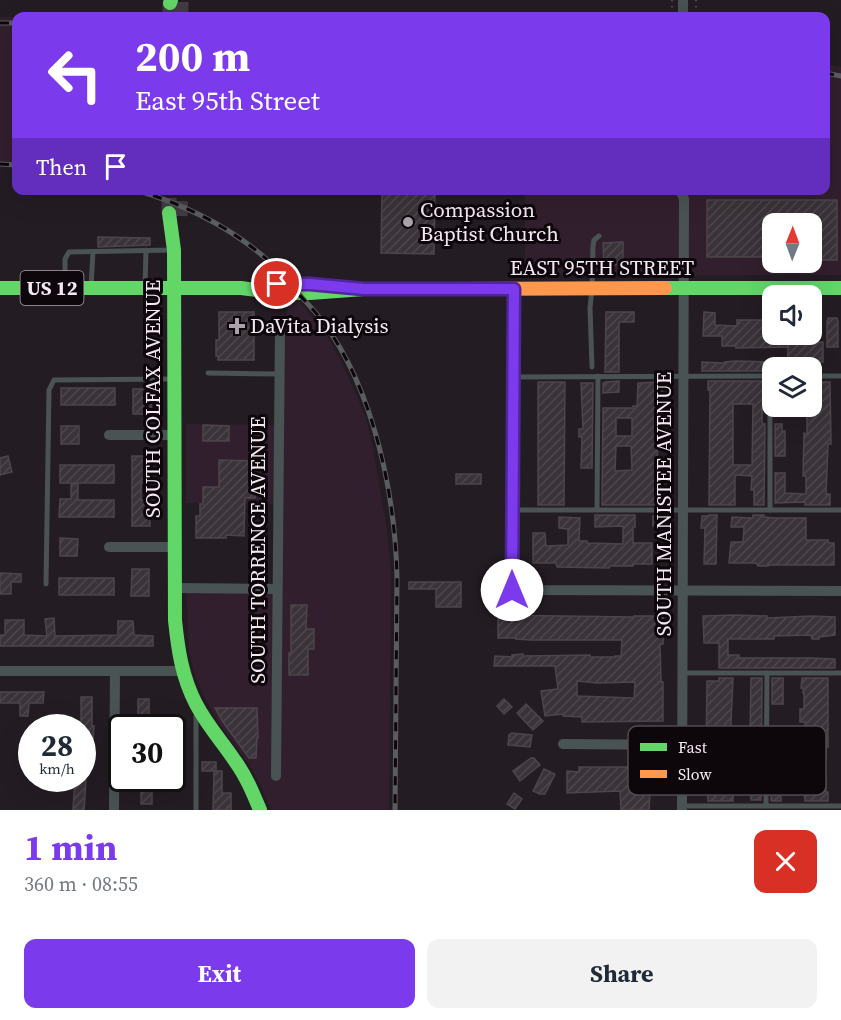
<!DOCTYPE html>
<meta charset="utf-8">
<style>
:root{--surface:#fff;--page:#f2f2f3;--text:#1f2937;--muted:#747a83;--accent:#7c3aed}
body{margin:0;font-family:"Source Serif 4",serif;background:var(--page);color:var(--text);height:100vh;display:flex;flex-direction:column;font-size:22px;white-space:nowrap}
*{box-sizing:border-box;margin:0}
p{font-size:20px;color:var(--muted)}
.icon{flex:none;width:33px;height:33px;fill:none;stroke:currentColor;stroke-width:2;stroke-linecap:round;stroke-linejoin:round}
.map{position:relative;height:810px;overflow:hidden}
.details{display:flex;flex-direction:column;background:var(--surface);flex:1}
.details>*{flex:none}
.banner{position:absolute;left:12px;top:12px;width:818px;height:183px;border-radius:12px;box-shadow:0 6px 24px #0002;background:#7c3aed;color:#fff;overflow:hidden}
.needle{width:39px;rotate:1deg}
.tools{position:absolute;left:762px;top:213px;display:grid;gap:12px}
.tools a{display:grid;place-items:center;width:60px;height:60px;border-radius:12px;background:var(--surface);box-shadow:0 6px 24px #0002;font-size:30px}
.speed{position:absolute;left:18px;top:714px;display:flex;gap:12px;font-size:30px;font-weight:700;text-align:center}
.speed>*{display:grid;place-content:center;width:78px;height:78px;border-radius:50%;background:var(--surface);box-shadow:0 6px 24px #0002;line-height:1}
.speed small{font-size:15px;font-weight:400}
.speed .limit{border:3px solid #111;border-radius:9px;background:#fff;color:#111}
.pin{position:absolute;display:grid;place-items:center;width:51px;height:51px;color:#fff;margin:-26px;border:3px solid #fff;border-radius:50%;box-shadow:0 2px 6px #0007}
.me{position:absolute;width:66px;margin:-33px;rotate:0deg;stroke-linejoin:round;filter:drop-shadow(0 0 4px #0008)}
.turn{display:flex;align-items:center;gap:21px;height:126px;padding:0 24px;font-size:27px}
.turn .icon{width:78px;height:78px;stroke-width:2.5}
.turn b{display:block;font-size:42px;line-height:51px}
.then{display:flex;align-items:center;height:57px;padding:0 24px;background:#0003;gap:12px;font-size:22px}
.round{display:grid;place-items:center;flex:none;width:63px;height:63px;border-radius:12px;background:var(--page)}
.head{display:flex;align-items:center;justify-content:space-between;height:102px;padding:0 24px}
h1{font-size:36px;font-weight:700;line-height:45px;color:var(--accent)}
.cta{display:flex;gap:12px;margin-top:auto;padding:12px 24px}
.cta a{flex:1;height:69px;border-radius:12px;background:var(--accent);color:#fff;font-size:24px;font-weight:700;line-height:69px;text-align:center}
.cta a+a{background:var(--page);color:var(--text)}
.map>svg:first-child{display:block}
.built{fill:#321f2e;fill-rule:evenodd}
.building{fill:url(#building-hatch);stroke:#4d454b;stroke-width:1.5;fill-rule:evenodd}
.lines{fill:none;stroke-linecap:round;stroke-linejoin:round}
.secondary-tunnel{stroke:#433b42;stroke-width:15;stroke-dasharray:15 8;stroke-linecap:butt}
.path{stroke:#585c5e;stroke-width:1.5;stroke-dasharray:1.5 4.5;stroke-linecap:butt}
.lane{stroke:#4a5353;stroke-width:5}
.street{stroke:#4a5353;stroke-width:10}
.fast{stroke:#63d668;stroke-width:14}
.slow{stroke:#ff974d;stroke-width:14}
.rail-casing{stroke:#5a5d5f;stroke-width:5}
.rail{stroke:#0d070c;stroke-width:3;stroke-dasharray:9;stroke-linecap:butt}
.route-casing{stroke:#51269a;stroke-width:15}
.route{stroke:#7c3aed;stroke-width:10}
.poi-dot{fill:#aba1aa;stroke:#0d070c;stroke-width:2}
.labels{text-anchor:middle;stroke-width:6;stroke-linejoin:round;paint-order:stroke}
.shield{fill:#0d070c;stroke:#afa5ad;stroke-width:1.5}
.shield-label{font-size:20px;font-weight:bold;fill:#f4e9f2}
.poi-label{font-size:21px;fill:#f4e9f2;stroke:#0d070c;text-anchor:start}
.street-label{font-size:21px;fill:#f4e9f2;stroke:#0d070c}
.key{fill:#0d070c;stroke:#524b51;stroke-width:1.5}
.key-label{font-size:16px;fill:#f4e9f2}
</style>
<div class="map">
<svg width="841" height="810" viewBox="0 0 841 810">
<defs>
<pattern id="building-hatch" width="6" height="6" patternUnits="userSpaceOnUse" patternTransform="scale(1.5)"><rect width="6" height="6" fill="#3a3339"/><path d="M-1 1l2-2M0 6l6-6M5 7l2-2" fill="none" stroke="#4d474c"/></pattern>
</defs>
<rect width="100%" height="100%" fill="#241c23"/>
<g class="built">
<rect x="0" y="17" width="16" height="145"/>
<path d="M825,64L841,67V275H525V191L825,190ZM772,224H812V262H772Z"/>
<path d="M296,297L327,336L341,361L360,403L368,426L373,448L386,524L391,570L389,810H271L260,784L250,766L221,727L203,695L194,672L189,650L186,586L279,587V504L186,503V424L280,425L281,314L287,316V298Z"/>
</g>
<g class="building">
<path d="M382,190H435L434,254L381,253Z"/>
<path d="M707,200H837V260H812V224H772V257H707Z"/>
<path d="M98,237L150,238V245L98,247Z"/>
<path d="M623,242V265H604L603,243Z"/>
<path d="M219,312H254V360H218V356H216V340H219Z"/>
<path d="M606,312H634V322H619V372H605Z"/>
<path d="M704,312L715,313V325L737,326V320H772V334H810L809,343L823,342V362H810V368H787L788,347L736,348V346H722V336H703Z"/>
<path d="M828,318H837L838,321V347H827V321H828Z"/>
<path d="M736,361L772,362V371H702V362L725,363V362Z"/>
<path d="M619,381V392L603,393V383H605V382Z"/>
<path d="M708,381H763L762,421L763,424H765L764,505H754V490H751L752,476L735,475V505H709L710,390H708ZM733,404H753L752,465H733Z"/>
<path d="M538,382H565L564,505H538Z"/>
<path d="M662,382L663,403H659V417H657L658,505H602L603,408H633V406H637L638,383ZM616,418H632V436H616ZM616,446H631L632,470L615,471Z"/>
<path d="M815,382H830L831,444H828L826,494H830V505H805V502L775,503V473H785V493L806,494V476H803L804,433L807,434V406H812V383Z"/>
<path d="M581,383H593L592,468H581L582,437H579V429H583Z"/>
<rect x="61" y="388" width="54" height="17"/>
<rect x="133" y="389" width="18" height="25"/>
<path d="M775,424H782V431H785V456H775Z"/>
<path d="M203,425L229,426V441H203Z"/>
<rect x="61" y="426" width="18" height="18"/>
<path d="M8,456L12,472L0,475V458Z"/>
<path d="M132,456H150V483H141V500H149L150,526H132Z"/>
<path d="M219,460L256,461L255,498H245L244,536L226,535V538H196V516H200V504H203V487H219Z"/>
<rect x="60" y="465" width="54" height="18"/>
<rect x="456" y="474" width="25" height="10"/>
<path d="M71,484H78V500H114V517H59L60,499H71Z"/>
<path d="M595,515H635V527H633V543H652V564H633V566H610L609,568L557,567L556,563H533V533H545L546,546L568,545V529L559,528V517L580,518L579,541H587V543L623,544V526L595,527Z"/>
<path d="M709,515H717L716,564H704L705,528H701L702,516H709Z"/>
<path d="M753,515H764V517L775,518H806V540H828L829,543H834V565H769L768,566H758L756,563H729L731,542H743L744,527H731L732,517L753,518Z"/>
<path d="M653,516L665,517L664,527L653,526Z"/>
<path d="M60,538L78,539L77,556H60Z"/>
<path d="M132,569H149V596H131Z"/>
<path d="M0,573L21,574V582H11V594H0Z"/>
<rect x="59" y="578" width="55" height="17"/>
<path d="M409,582H461V607H436V589H409Z"/>
<path d="M291,605H307L306,629H314V649H308V675H289V653H291Z"/>
<path d="M498,615L634,617V616H663V644H660L661,682H663V721L582,722V717L563,716V714L545,716L541,691L558,689L555,666H494L495,656L513,657L512,655L523,654V656L590,655V657H615V656H621L622,640H531L516,639V638H498ZM577,681L597,683L635,682L634,698L577,696Z"/>
<path d="M734,615L767,616V618L812,616L835,617V635L819,637V639H812L811,635L774,636V639H728V655H739V658H810L835,659V668H719V643H704L703,616Z"/>
<path d="M54,618L55,636L118,635V621H133L134,635L153,636V646H0V635H5V620H24V635L47,636L45,619Z"/>
<path d="M719,678H733L730,744H732L731,789H733V801H708L706,754L707,681H719Z"/>
<path d="M751,678H762L761,800H751L750,739Z"/>
<rect x="772" y="678" width="11" height="26"/>
<path d="M802,678H828V747H826L825,770L826,792H828V801H805L803,782L783,783V789H781V801H772V799L771,800V736H783L782,770H804L803,754H805V722H800V709H804V693H803V688H801Z"/>
<path d="M0,692H44L43,703H29L28,716H20V703H0Z"/>
<path d="M81,697H92V726H94L93,741H82V728H81Z"/>
<rect x="138" y="699" width="11" height="17"/>
<path d="M504,699L512,707L504,714L497,706Z"/>
<path d="M526,704L543,721L533,730L517,713Z"/>
<path d="M215,708H257L258,738H257L256,758H249L223,722Z"/>
<path d="M511,733L532,735L530,747L508,745L509,735L510,736Z"/>
<path d="M531,758H534L540,765L520,781L513,771Z"/>
<rect x="202" y="762" width="14" height="9"/>
<path d="M579,767H645V768H661V792H650L649,810H621L620,791L567,793V771L579,772Z"/>
<path d="M544,769L555,774L545,794H540L533,791Z"/>
<path d="M214,771H222V793H231V810H213Z"/>
<path d="M75,778H86L84,810H73Z"/>
<rect x="141" y="787" width="11" height="17"/>
<path d="M514,793L522,799L515,809L507,804Z"/>
</g>
<g class="lines">
<g class="secondary-tunnel">
<path d="M170,16V3"/>
<path d="M181,16V2"/>
<path d="M169,213V190"/>
<path d="M180,216L181,190"/>
</g>
<g class="path">
<path d="M672,0V16"/>
<path d="M696,0V16"/>
</g>
<g class="lane">
<path d="M65,287V259L69,252L173,250"/>
<path d="M91,287L93,252"/>
<path d="M145,287L146,250"/>
<path d="M592,367L590,308L592,289L593,246L594,240L599,236"/>
<path d="M208,373L279,374"/>
<path d="M812,376H841"/>
<path d="M513,377L772,376"/>
<path d="M513,510H841"/>
<path d="M597,510L598,376"/>
<path d="M770,510V376"/>
<path d="M46,584L49,390L54,380L174,379"/>
<path d="M683,673H841"/>
<path d="M682,806H841"/>
<path d="M766,806L767,673"/>
<path d="M196,810V716"/>
</g>
<g class="street">
<path d="M683,16V0"/>
<path d="M680,190L684,199L682,810"/>
<path d="M514,289L512,590L841,591"/>
<path d="M109,435H175"/>
<path d="M109,547H175"/>
<path d="M175,588L277,589"/>
<path d="M0,671H183"/>
<path d="M563,744L682,745"/>
<path d="M276,776L280,325"/>
<path d="M114,810L115,671"/>
</g>
<g class="fast">
<path d="M170,3L171,0"/>
<path d="M169,213L174,250L175,620C178,650 182,677 196,704C208,727 222,741 235,761C246,776 253,793 260,810"/>
<path d="M0,288H241L278,293H310L364,289H453"/>
<path d="M665,288H841"/>
</g>
<path class="slow" d="M453,289L665,288"/>
<g class="rail-casing">
<g id="rail">
<path d="M0,23H16"/>
<path d="M825,73L841,76"/>
<path d="M0,164L16,165"/>
<path d="M136,190C186,205 233,228 272,264C281,272 288,282 296,291C305,301 315,311 323,322C374,390 395,494 397,577L395,810"/>
</g>
</g>
<use href="#rail" class="rail"/>
</g>
<g class="lines">
<g class="route-casing">
<path id="route" d="M277,284H310L364,289H514L512,590"/>
</g>
<use href="#route" class="route"/>
</g>
<g class="poi-dot">
<circle cx="408" cy="222" r="6"/>
<path d="M234 317h6v6h6v6h-6v6h-6v-6h-6v-6h6z"/>
</g>
<g class="labels">
<rect class="shield" x="20.5" y="271" width="63" height="34" rx="4.5"/>
<g class="shield-label">
<text x="52" y="295">US 12</text>
</g>
<g class="poi-label">
<text x="420" y="217">Compassion<tspan x="420" dy="24">Baptist Church</tspan></text>
<text x="250" y="333">DaVita Dialysis</text>
</g>
<g class="street-label">
<text x="602" y="275">EAST 95TH STREET</text>
<text transform="translate(153 399) rotate(-90)" y="7">SOUTH COLFAX AVENUE</text>
<text transform="translate(664 504) rotate(-90)" y="7">SOUTH MANISTEE AVENUE</text>
<text transform="translate(258 550) rotate(-90)" y="7">SOUTH TORRENCE AVENUE</text>
</g>
</g>
<rect x="628" y="726" width="198" height="69" rx="9" class="key"/>
<rect x="640" y="743" width="27" height="8" fill="#63d668"/>
<rect x="640" y="770" width="27" height="8" fill="#ff974d"/>
<g class="key-label">
<text x="678" y="753">Fast</text>
<text x="678" y="780">Slow</text>
</g>
</svg>
<div class="tools">
<a><svg class="needle" viewBox="-14 -14 28 28"><path d="M0-13l5 13h-10z" fill="#e53935"/><path d="M0 13l5-13h-10z" fill="#747a83"/></svg></a>
<a><svg class="icon" aria-label="sound" viewBox="0 0 24 24"><path d="M4 9h4l5-4v14l-5-4H4zM17 9q2 3 0 6"/></svg></a>
<a><svg class="icon" aria-label="layers" viewBox="0 0 24 24"><path d="M12 4l9 5-9 5-9-5zM3 14l9 5 9-5"/></svg></a>
</div>
<div class="speed"><div>28<small>km/h</small></div><div class="limit">30</div></div>
<div class="pin" style="left:277px;top:284px;background:#d93025"><svg class="icon" aria-label="arrive" viewBox="0 0 24 24"><path d="M6 21V4h12l-3 4 3 4H6"/></svg></div>
<svg class="me" style="left:512px;top:590px" viewBox="-20 -20 40 40"><circle r="19" fill="#fff"/><path d="M0-13L10 11 0 6-10 11z" fill="#7c3aed"/></svg>
<div class="banner">
<div class="turn"><svg class="icon" aria-label="left" viewBox="0 0 24 24"><path d="M17 20v-9H6M10 6l-5 5 5 5"/></svg><div><b>200 m</b>East 95th Street</div></div>
<div class="then">Then<svg class="icon" aria-label="arrive" viewBox="0 0 24 24"><path d="M6 21V4h12l-3 4 3 4H6"/></svg></div>
</div>
</div>
<section class="details">
<div class="head"><div><h1>1 min</h1><p>360 m · 08:55</p></div><a class="round" style="background:#d93025;color:#fff"><svg class="icon" aria-label="close" viewBox="0 0 24 24"><path d="M6 6l12 12M18 6L6 18"/></svg></a></div>
<div class="cta"><a>Exit</a><a>Share</a></div>
</section>
